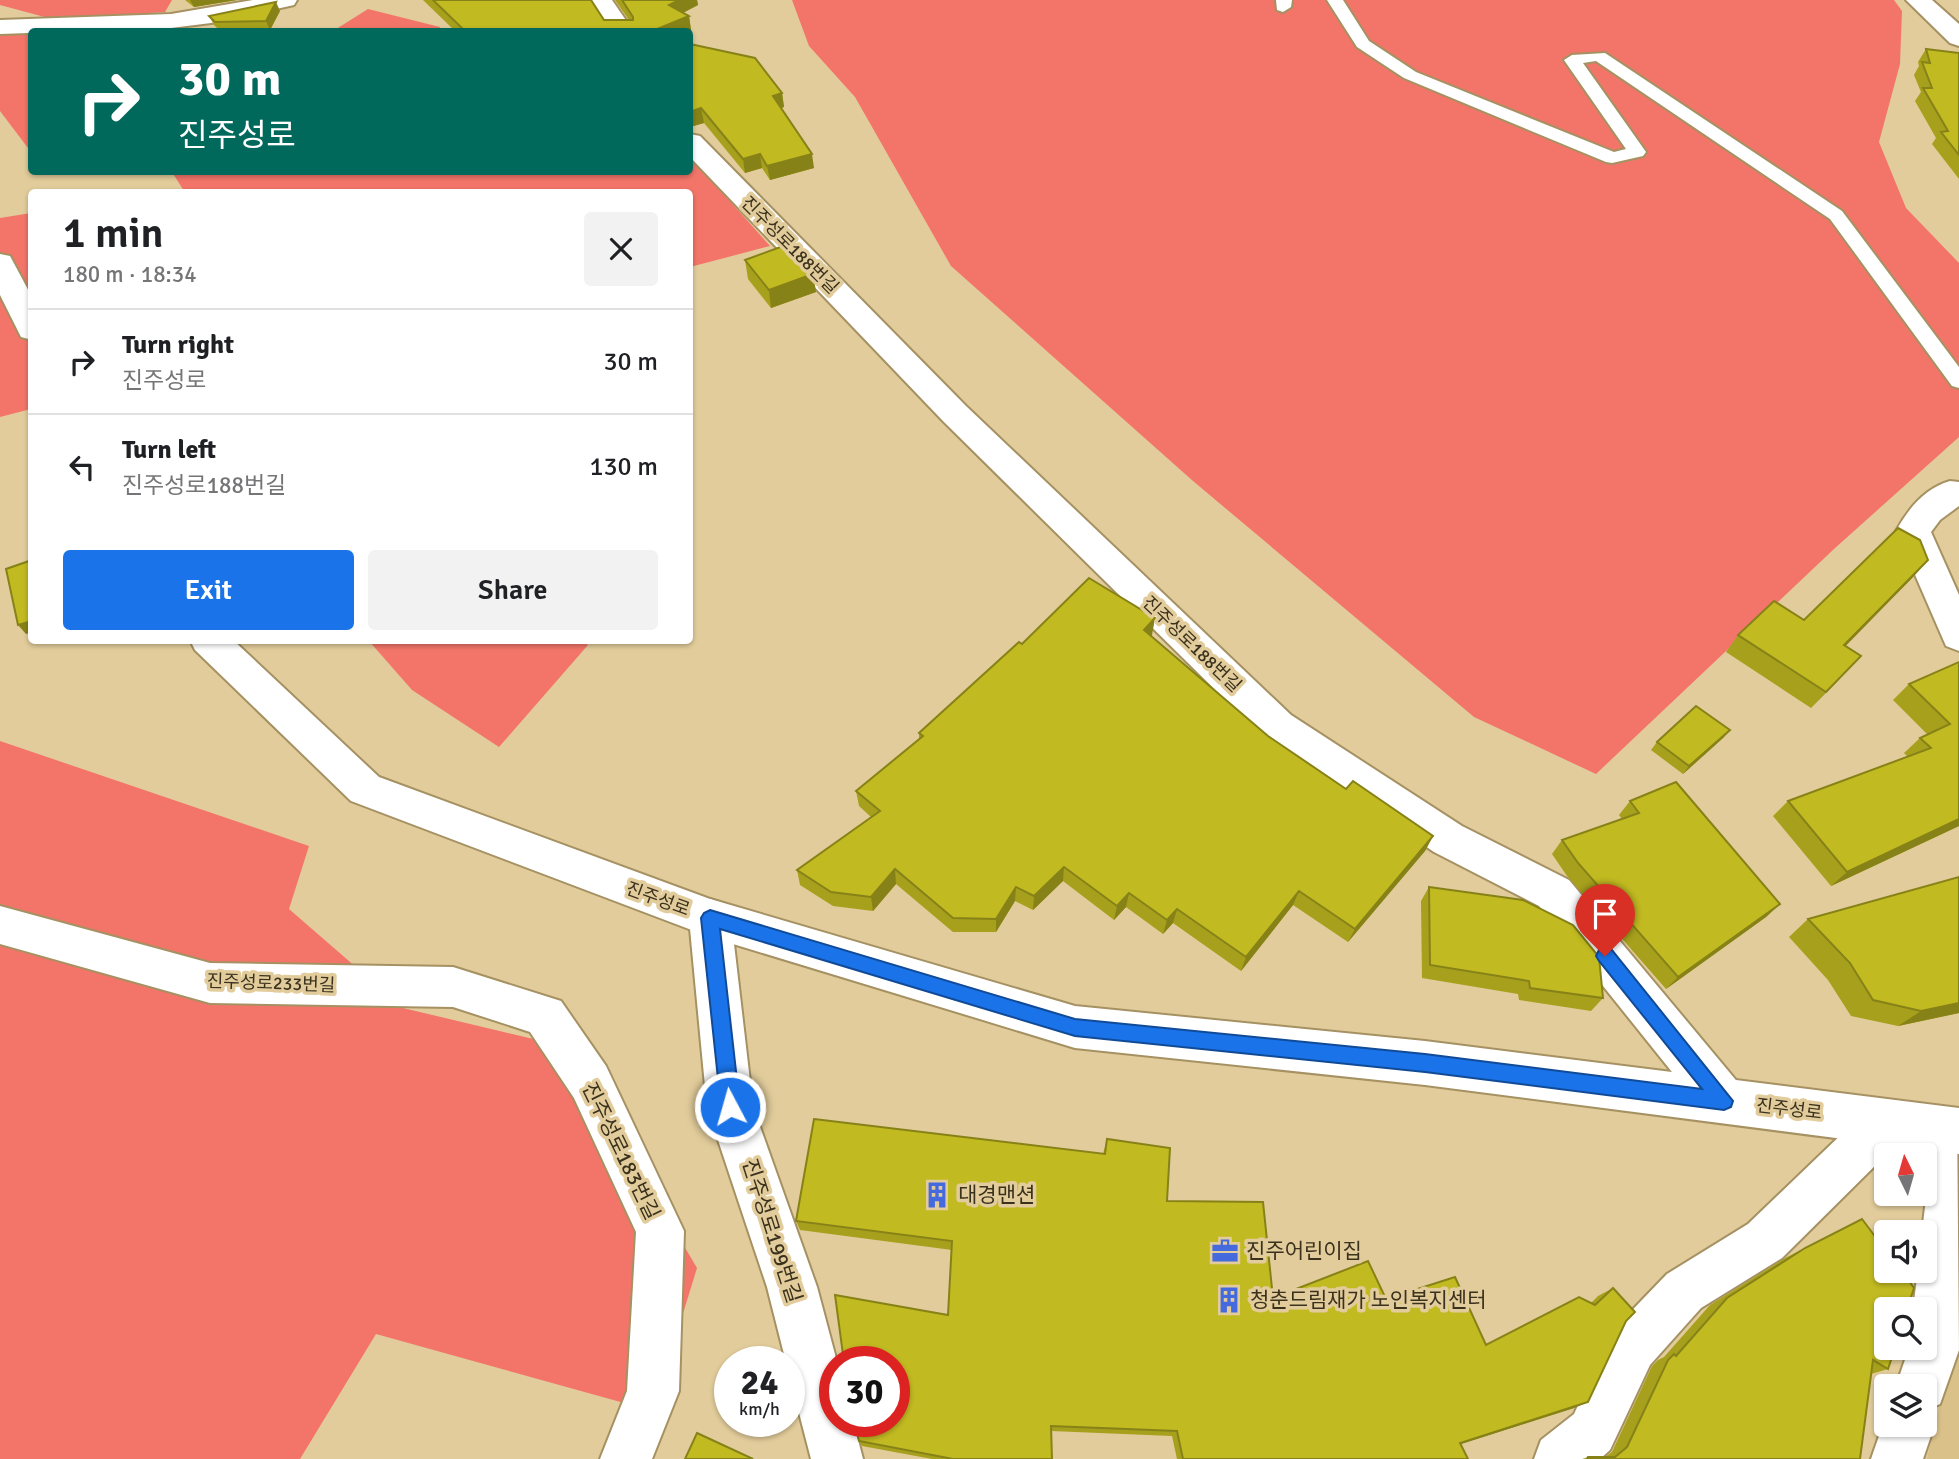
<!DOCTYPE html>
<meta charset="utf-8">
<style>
:root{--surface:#fff;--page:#f2f2f2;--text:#202124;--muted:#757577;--line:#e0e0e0;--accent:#1a73e8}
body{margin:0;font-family:Signika,"Noto Sans KR",sans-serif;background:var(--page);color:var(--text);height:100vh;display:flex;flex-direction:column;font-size:26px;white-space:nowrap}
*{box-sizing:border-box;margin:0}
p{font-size:23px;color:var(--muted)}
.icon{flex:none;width:38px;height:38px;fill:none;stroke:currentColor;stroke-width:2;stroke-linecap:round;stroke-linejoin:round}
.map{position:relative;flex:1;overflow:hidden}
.side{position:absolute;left:28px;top:189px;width:665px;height:455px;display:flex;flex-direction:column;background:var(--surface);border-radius:7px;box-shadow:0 2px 5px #0004}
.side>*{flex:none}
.top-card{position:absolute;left:28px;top:28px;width:665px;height:147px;border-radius:7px;box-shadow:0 2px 5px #0004;background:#00695c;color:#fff;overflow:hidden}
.needle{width:46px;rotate:355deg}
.fabs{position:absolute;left:1874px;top:1143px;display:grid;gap:14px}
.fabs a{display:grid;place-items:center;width:63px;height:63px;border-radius:7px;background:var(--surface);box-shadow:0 2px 5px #0004;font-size:35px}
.speed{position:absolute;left:714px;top:1346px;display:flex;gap:14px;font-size:35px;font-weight:700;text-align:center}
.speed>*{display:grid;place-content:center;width:91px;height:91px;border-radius:50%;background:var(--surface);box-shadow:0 2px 5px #0004;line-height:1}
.speed small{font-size:18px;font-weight:400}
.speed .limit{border:10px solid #d22;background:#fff;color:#111}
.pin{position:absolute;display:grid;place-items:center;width:60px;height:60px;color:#fff;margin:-72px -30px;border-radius:50% 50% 50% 0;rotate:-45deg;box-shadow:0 0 7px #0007}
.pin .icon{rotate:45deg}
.me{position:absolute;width:77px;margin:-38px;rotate:354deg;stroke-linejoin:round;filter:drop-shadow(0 0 5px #0008)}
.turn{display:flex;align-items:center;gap:24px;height:147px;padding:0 35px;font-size:32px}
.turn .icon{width:91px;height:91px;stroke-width:2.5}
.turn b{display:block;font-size:49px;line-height:60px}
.round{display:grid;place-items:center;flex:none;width:74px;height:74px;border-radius:7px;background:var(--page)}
.summary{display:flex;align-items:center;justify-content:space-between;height:119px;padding:0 35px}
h1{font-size:42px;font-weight:600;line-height:52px}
.button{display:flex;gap:14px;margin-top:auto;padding:14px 35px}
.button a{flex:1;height:80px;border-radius:7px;background:var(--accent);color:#fff;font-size:28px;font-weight:600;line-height:80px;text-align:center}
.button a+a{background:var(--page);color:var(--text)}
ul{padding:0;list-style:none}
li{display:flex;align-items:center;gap:21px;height:105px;padding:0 35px;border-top:2px solid var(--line)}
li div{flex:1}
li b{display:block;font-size:26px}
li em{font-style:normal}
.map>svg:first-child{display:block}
.built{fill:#dac189}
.forest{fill:#f37569}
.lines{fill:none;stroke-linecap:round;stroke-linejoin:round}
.service-casing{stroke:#a59162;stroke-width:4}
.minor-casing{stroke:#a59162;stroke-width:4}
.secondary-casing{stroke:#a59162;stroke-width:4}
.service{fill:#fff;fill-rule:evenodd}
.minor{fill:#fff;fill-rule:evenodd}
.secondary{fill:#fff;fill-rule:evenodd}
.wall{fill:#a6a01c}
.shaded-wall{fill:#878217}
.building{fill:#c1ba21;stroke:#878217;stroke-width:2}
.route{fill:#1a73e8;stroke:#114b97;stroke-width:2}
.labels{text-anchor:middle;stroke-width:7;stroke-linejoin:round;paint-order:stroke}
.street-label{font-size:18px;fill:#3b321e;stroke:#e2cc9b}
.near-street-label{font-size:21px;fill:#3b321e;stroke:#e2cc9b}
.near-poi-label{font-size:21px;fill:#3b321e;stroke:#e2cc9b;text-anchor:start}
</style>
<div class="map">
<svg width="1959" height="1459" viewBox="0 0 1959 1459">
<rect width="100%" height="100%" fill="#e2cc9b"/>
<path class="built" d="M1959,1344V1459H1927L1942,1394Z"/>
<g class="forest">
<path d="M0,0H172L165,12L52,19L0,5Z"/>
<path d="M792,0H1894L1902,11L1900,64L1879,142L1906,208L1959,263V437L1834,549L1596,774L1474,717L1193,481L951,266L855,97L809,46Z"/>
<path d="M368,9L440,27L439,32L333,31Z"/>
<path d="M31,32V152L0,111V35Z"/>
<path d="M690,160L704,172L770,246L690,267V192H174L184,191L172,172H690Z"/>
<path d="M31,213V409L0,417V218Z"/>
<path d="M582,641L588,645L499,747L412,690L369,641Z"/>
<path d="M0,741L309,846L289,909L403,1008L567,1047L697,1268L653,1411L376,1334L300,1459H0Z"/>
</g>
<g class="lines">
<g class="service-casing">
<g id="service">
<path d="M1276,0H1292L1291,7L1283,12L1277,10Z"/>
<path d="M1327,0H1343L1369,41L1416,72L1614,152L1626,149L1564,60L1572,55L1605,53L1842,211L1959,367V388L1952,386L1830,219L1596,61L1583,63L1646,152L1643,156L1612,163L1606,162L1404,78L1357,47Z"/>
</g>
</g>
<g class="minor-casing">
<g id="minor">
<path d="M253,0H297L294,5L219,22L171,28L0,34V20L171,14Z"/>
<path d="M588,0H612L634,32H609Z"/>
<path d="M1906,0H1932L1959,24V46L1950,43Z"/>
<path d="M690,134L700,136L966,406L1291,715L1462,826L1569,880L1740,1085L1747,1101L1740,1117L1724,1123L1708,1117L1539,906L1434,852L1263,737L944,422L690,157Z"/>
<path d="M1950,481L1959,482V506L1940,520L1931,532L1959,595V651L1946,646L1896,531C1908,509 1925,488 1950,481Z"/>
<path d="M710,899L725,904L731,918L753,1107L817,1287L837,1362L835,1421H853L863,1459H811L789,1374V1362H786L767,1287L707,1107L689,918L695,904Z"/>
<path d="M0,906L210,963L453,967L561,1001L606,1066L684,1231L679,1391L652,1459H600L627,1391L636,1232L574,1098L530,1032L453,1007L210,1003L0,944Z"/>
<path d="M1887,1099L1903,1106L1910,1122L1903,1138L1782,1258L1701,1308L1650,1365L1610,1450L1600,1459H1534L1541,1440L1574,1414L1614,1329L1667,1274L1748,1224L1871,1106Z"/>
<path d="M1957,1108L1959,1350L1940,1404L1929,1409L1935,1424L1923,1459H1871L1886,1416V1424H1925V1386H1896L1909,1348H1925V1309H1913L1918,1270H1925V1232H1922L1934,1131L1941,1115Z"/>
</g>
</g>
<g class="secondary-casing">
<g id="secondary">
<path d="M0,254L10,256L32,297V340L21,337L0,295Z"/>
<path d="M190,640H233L379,777L710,899L1075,1006L1425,1041L1959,1108V1154L1425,1085L1075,1048L710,937L351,801L195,650Z"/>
</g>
</g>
<use href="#service" class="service"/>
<use href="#minor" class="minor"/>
<use href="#secondary" class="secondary"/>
</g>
<g class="wall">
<path d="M185,0H237L194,7Z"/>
<path d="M423,0H591L604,20H629L615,0H697L698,5L683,13L689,16L691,30L688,32H456Z"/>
<path d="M280,11L270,30L220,31L214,25L209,16Z"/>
<path d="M690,44L782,93L784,107L781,108L814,168L770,180L762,168L745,173L704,123L690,127Z"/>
<path d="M1926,49L1959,53V179L1932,144L1936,138L1915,101L1921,92L1914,75L1919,66L1918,62Z"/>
<path d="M745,260L813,274L816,292L771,308L748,279Z"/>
<path d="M1928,560L1913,577L1845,646L1846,672L1811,708L1726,652L1738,635L1804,620Z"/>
<path d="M1155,618L1151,636L1268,736L1346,789L1433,836L1425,851L1348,942L1293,905L1241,971L1173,923L1163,934L1126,907L1114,920L1063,881L1033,910L1015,901L996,932H953L896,884L873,911L833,906L800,885L797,870L871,817L859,806L856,791L919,740V733L1022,644Z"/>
<path d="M1959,662V826L1831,886L1773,816L1788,801L1908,757L1904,753L1920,738L1927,734L1893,700L1909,684Z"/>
<path d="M1730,730L1723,738L1683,774L1651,750L1657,742Z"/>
<path d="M1630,801L1780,904L1766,917L1666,989L1567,876L1552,854L1562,840L1622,819L1619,815Z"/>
<path d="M1959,877V1013L1898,1026L1851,1016L1828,980L1789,937L1808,919Z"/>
<path d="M1429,887L1603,998L1591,1011L1519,1000L1518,994L1422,978L1421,901Z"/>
<path d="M1107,1139L1167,1201L1273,1298L1386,1299L1486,1345L1591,1303L1598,1296L1613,1288L1626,1321L1574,1408L1460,1444L1468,1459H1177L1172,1436L1051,1431L1052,1459H932L862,1446L859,1441L948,1315L952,1250L800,1230L796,1221L1103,1154Z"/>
<path d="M1862,1219L1888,1369L1871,1374L1860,1459H1582L1588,1457H1605L1612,1452L1652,1366L1658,1360L1664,1357L1710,1305L1787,1257Z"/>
</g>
<g class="shaded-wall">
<path d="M190,0H237L194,7Z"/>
<path d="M679,0H697L698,5L671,19L669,5Z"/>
<path d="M276,2L280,11L270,30L266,21Z"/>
<path d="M689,16L691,30L688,32H650Z"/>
<path d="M782,93L784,107L775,110L773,96Z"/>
<path d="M701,108L704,123L690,127V112Z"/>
<path d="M760,154L762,168L745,173L743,159Z"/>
<path d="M812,154L814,168L770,180L767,166Z"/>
<path d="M813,274L816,292L771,308L769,290Z"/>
<path d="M1928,560L1913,577L1830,662L1844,645Z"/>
<path d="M1155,618L1152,635L1141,646L1144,630Z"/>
<path d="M32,621V632L26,634L18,625Z"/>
<path d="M1861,656L1846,672L1811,708L1826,692Z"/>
<path d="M1730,730L1723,738L1683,774L1689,766Z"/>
<path d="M1959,819V826L1831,886L1847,872Z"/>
<path d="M1433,836L1425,851L1348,942L1355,929Z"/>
<path d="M1064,867L1063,881L1033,910L1034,896Z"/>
<path d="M895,869L896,884L873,911L871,897Z"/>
<path d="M1016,887L1015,901L996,932V919Z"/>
<path d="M1299,891L1293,905L1241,971L1246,957Z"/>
<path d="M1129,893L1126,907L1114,920L1117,906Z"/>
<path d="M1780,904L1766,917L1666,989L1678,977Z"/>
<path d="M1177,909L1173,923L1163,934L1167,920Z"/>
<path d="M1959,1003V1013L1898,1026L1921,1011Z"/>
<path d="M1588,1402L1574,1408L1449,1448L1460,1443Z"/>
</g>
<g class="building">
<path d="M433,0H591L604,20H633V17L622,0H679L669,5L689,16L650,32H466Z"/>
<path d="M276,2L266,21L215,22L209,16Z"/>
<path d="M690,44L755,58L782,93L773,96L812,154L767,166L760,154L743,159L701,108L690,112Z"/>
<path d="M1926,49L1959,53V155L1941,132L1948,131L1923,88H1932L1922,62L1930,63Z"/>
<path d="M786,245L813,274L769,290L745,260Z"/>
<path d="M1898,528L1920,540L1928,560L1844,645L1861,656L1826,692L1738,635L1774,601L1804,620Z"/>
<path d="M32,560V621L18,625L6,569Z"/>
<path d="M1089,578L1155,618L1144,630L1268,736L1346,789L1353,781L1433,836L1355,929L1299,891L1246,957L1177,909L1167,920L1129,893L1117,906L1064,867L1034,896L1016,887L996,919L953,918L895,869L871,897L831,892L797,870L880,811L856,791L923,736L919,733L1019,642L1022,644Z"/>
<path d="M1959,662V819L1847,872L1788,801L1931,748L1920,738L1950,724L1909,684Z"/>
<path d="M1696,706L1730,730L1689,766L1657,742Z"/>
<path d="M1676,782L1780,904L1678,977L1578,863L1562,840L1639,813L1630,801Z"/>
<path d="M1959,877V1003L1921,1011L1873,1000L1850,963L1808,919Z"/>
<path d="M1429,887L1523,900L1573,925L1599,957L1603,998L1530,988L1529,981L1430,965Z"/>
<path d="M814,1119L1105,1154L1107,1139L1170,1148L1167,1201L1263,1202L1273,1298L1368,1261L1386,1299L1455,1277L1486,1345L1579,1297L1595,1305L1613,1288L1635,1312L1626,1321L1588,1402L1460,1443L1468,1459H1183L1177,1431L1051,1426L1052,1459H953L859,1441L854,1421H894V1362H844L835,1295L948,1315L952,1241L796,1221Z"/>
<path d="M1862,1219L1886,1251V1270H1901L1914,1288L1907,1309H1886V1348H1895L1888,1369L1873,1360L1860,1459H1587L1588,1457H1615L1627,1447L1668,1360L1674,1354L1676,1356L1727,1298L1805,1248Z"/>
<path d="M697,1433L753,1459H685Z"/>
</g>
<path class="route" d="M710,910L1075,1019L1425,1054L1702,1089L1599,961L1596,956L1599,950L1605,947L1612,950L1733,1101L1731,1107L1724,1110L1425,1072L1075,1036L720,929L740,1107L737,1113L730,1116L723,1113L721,1107L701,918L704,913Z"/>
<defs>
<g id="building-bare" transform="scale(2.1)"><path d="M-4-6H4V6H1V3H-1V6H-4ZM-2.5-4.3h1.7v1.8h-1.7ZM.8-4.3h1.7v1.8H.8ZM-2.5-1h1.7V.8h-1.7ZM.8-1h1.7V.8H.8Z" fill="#456add" stroke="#e2cc9b" stroke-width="2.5" paint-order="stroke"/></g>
<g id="office-bare" transform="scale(2.1)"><path d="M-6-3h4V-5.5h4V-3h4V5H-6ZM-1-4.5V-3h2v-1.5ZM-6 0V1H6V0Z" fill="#456add" stroke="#e2cc9b" stroke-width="2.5" paint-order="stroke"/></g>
</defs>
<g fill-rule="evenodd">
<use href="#building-bare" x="937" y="1195"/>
<use href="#office-bare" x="1225" y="1251"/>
<use href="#building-bare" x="1229" y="1300"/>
</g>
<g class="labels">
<g class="street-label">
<text transform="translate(790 245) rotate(45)" y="6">진주성로188번길</text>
<text transform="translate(1192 644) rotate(44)" y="6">진주성로188번길</text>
<text transform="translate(658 899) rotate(20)" y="6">진주성로</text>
<text transform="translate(271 983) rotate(2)" y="6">진주성로233번길</text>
<text transform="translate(1789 1109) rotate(7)" y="6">진주성로</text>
</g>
<g class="near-street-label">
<text transform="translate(621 1151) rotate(64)" y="7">진주성로183번길</text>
<text transform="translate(772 1231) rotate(72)" y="7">진주성로199번길</text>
</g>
<g class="near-poi-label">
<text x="958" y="1202">대경맨션</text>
<text x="1246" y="1258">진주어린이집</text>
<text x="1250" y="1307">청춘드림재가 노인복지센터</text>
</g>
</g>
</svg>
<div class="fabs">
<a><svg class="needle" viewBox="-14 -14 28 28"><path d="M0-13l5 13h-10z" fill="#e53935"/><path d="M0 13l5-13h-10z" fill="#757577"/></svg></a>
<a><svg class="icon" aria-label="sound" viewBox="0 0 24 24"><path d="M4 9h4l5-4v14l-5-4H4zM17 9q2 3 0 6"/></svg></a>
<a><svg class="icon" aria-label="search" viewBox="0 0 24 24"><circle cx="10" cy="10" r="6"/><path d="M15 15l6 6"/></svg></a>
<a><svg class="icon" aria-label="layers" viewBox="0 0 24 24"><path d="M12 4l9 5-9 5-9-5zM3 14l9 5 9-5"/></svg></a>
</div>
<div class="speed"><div>24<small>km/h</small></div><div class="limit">30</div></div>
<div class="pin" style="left:1605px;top:956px;background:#d93025"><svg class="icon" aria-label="arrive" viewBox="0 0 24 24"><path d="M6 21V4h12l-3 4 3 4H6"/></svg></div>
<svg class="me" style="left:730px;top:1107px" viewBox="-20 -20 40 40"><circle r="17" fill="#1a73e8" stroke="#fff" stroke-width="3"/><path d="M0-11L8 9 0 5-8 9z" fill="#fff"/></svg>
<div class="top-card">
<div class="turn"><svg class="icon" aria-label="right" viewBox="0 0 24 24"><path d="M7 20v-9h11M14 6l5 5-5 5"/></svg><div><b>30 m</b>진주성로</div></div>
</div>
<section class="side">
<div class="summary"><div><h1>1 min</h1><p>180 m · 18:34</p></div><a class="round"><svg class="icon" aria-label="close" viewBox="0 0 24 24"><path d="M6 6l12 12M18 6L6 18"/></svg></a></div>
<ul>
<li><svg class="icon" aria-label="right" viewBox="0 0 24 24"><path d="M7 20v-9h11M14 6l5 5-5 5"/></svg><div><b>Turn right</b><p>진주성로</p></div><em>30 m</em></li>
<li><svg class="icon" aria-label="left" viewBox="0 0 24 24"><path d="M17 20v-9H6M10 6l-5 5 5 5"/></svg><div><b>Turn left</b><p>진주성로188번길</p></div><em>130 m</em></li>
</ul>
<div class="button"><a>Exit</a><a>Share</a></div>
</section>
</div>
